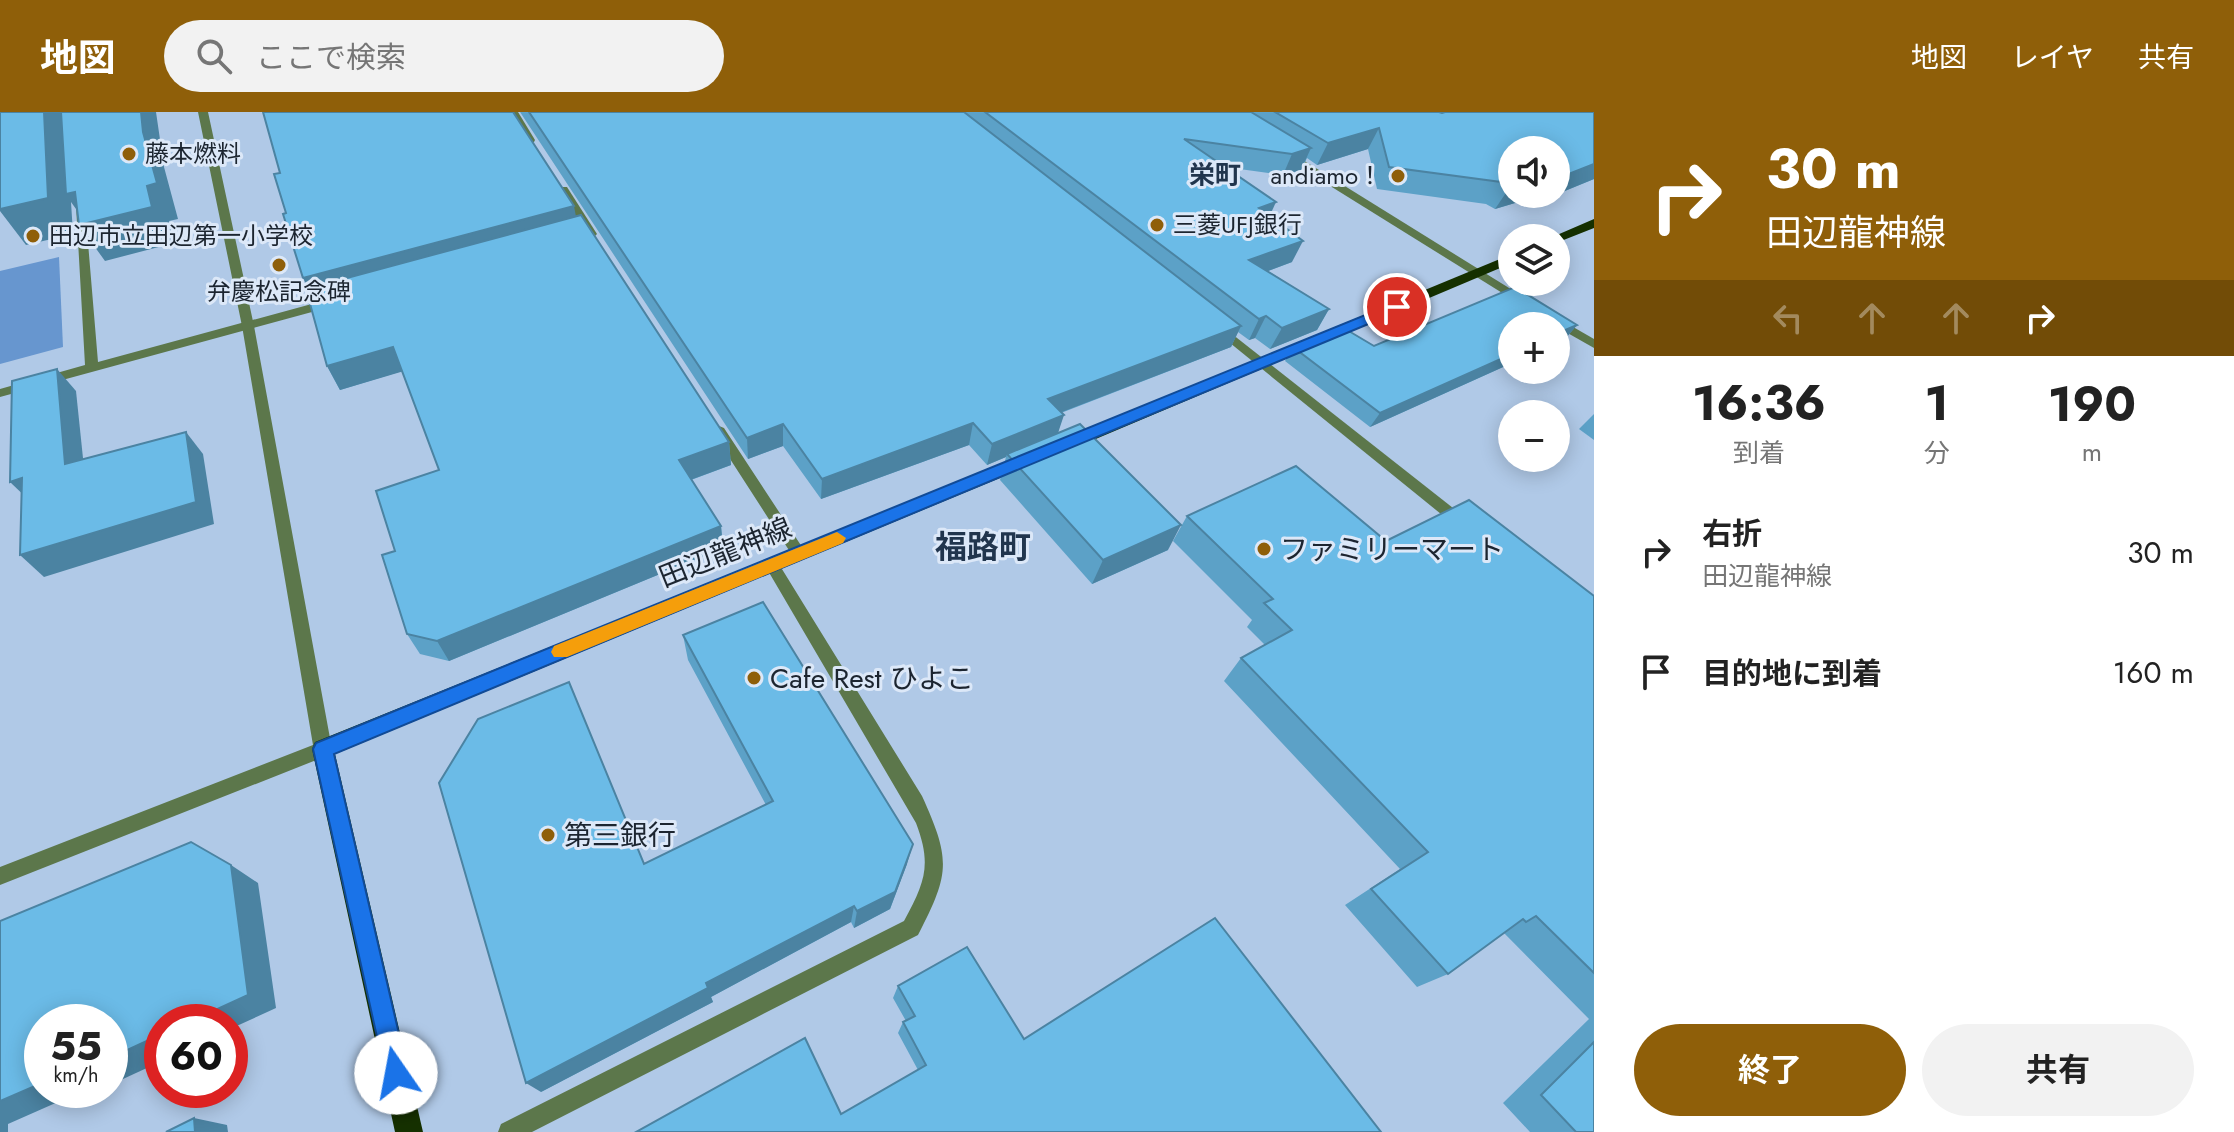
<!DOCTYPE html>
<html lang="ja">
<meta charset="utf-8">
<style>
:root{--surface:#fff;--page:#f2f2f2;--text:#222;--muted:#767676;--accent:#8f5f09}
body{margin:0;font-family:Jost,"Noto Sans JP",sans-serif;background:var(--page);color:var(--text);height:100vh;display:flex;flex-direction:column;font-size:30px;white-space:nowrap}
*{box-sizing:border-box;margin:0}
p{font-size:26px;color:var(--muted)}
.icon{flex:none;width:44px;height:44px;fill:none;stroke:currentColor;stroke-width:2;stroke-linecap:round;stroke-linejoin:round}
.map{position:relative;flex:1;overflow:hidden}
.side{display:flex;flex-direction:column;background:var(--surface);width:640px}
.side>*{flex:none}
.top-card{background:#8f5f09;color:#fff;overflow:hidden}
.controls{position:absolute;left:1498px;top:24px;display:grid;gap:16px}
.controls a{display:grid;place-items:center;width:72px;height:72px;border-radius:50%;background:var(--surface);box-shadow:0 4px 20px #0003;font-size:40px}
.speed{position:absolute;left:24px;top:892px;display:flex;gap:16px;font-size:40px;font-weight:700;text-align:center}
.speed>*{display:grid;place-content:center;width:104px;height:104px;border-radius:50%;background:var(--surface);box-shadow:0 4px 20px #0003;line-height:1}
.speed small{font-size:20px;font-weight:400}
.speed .limit{border:12px solid #d22;background:#fff;color:#111}
.pin{position:absolute;display:grid;place-items:center;width:68px;height:68px;color:#fff;margin:-34px;border:4px solid #fff;border-radius:50%;box-shadow:0 2px 8px #0007}
.me{position:absolute;width:88px;margin:-44px;rotate:348deg;stroke-linejoin:round;filter:drop-shadow(0 0 6px #0008)}
.turn{display:flex;align-items:center;gap:28px;height:168px;padding:0 40px;font-size:36px}
.turn .icon{width:104px;height:104px;stroke-width:2.5}
.turn b{display:block;font-size:56px;line-height:68px}
.lanes{display:flex;align-items:center;height:76px;padding:0 40px;background:#0003;justify-content:center;gap:40px;direction:ltr}
.lanes .off{opacity:.35}
.eta{display:flex;justify-content:space-evenly;align-items:center;height:136px;text-align:center}
.eta b{font-size:48px;font-weight:700;line-height:56px}
.button{display:flex;gap:16px;margin-top:auto;padding:16px 40px}
.button a{flex:1;height:92px;border-radius:48px;background:var(--accent);color:#fff;font-size:32px;font-weight:700;line-height:92px;text-align:center}
.button a+a{background:var(--page);color:var(--text)}
ul{padding:0;list-style:none}
li{display:flex;align-items:center;gap:24px;height:120px;padding:0 40px}
li div{flex:1}
li b{display:block;font-size:30px}
li em{font-style:normal}
header{display:flex;align-items:center;gap:48px;box-sizing:border-box;height:112px;padding:0 40px;background:var(--accent);color:#fff}
header strong{font-size:38px}
nav{display:flex;gap:44px;margin-inline-start:auto;font-size:28px}
.search{width:560px;height:72px;background:var(--page);display:flex;align-items:center;gap:20px;box-sizing:border-box;padding:0 28px;border-radius:44px;color:var(--muted);font-size:30px}
main{display:flex;flex:1;min-height:0}
.map>svg:first-child{display:block}
.water{fill:#6796cf}
.lines{fill:none;stroke-linecap:round;stroke-linejoin:round}
.minor{fill:#5c774b;fill-rule:evenodd}
.tertiary{fill:#5c774b;fill-rule:evenodd}
.primary{fill:#153000;fill-rule:evenodd}
.wall{fill:#5ca1c7;fill-rule:evenodd}
.shaded-wall{fill:#4b83a2}
.building{fill:#6bbbe7;stroke:#4b83a2;stroke-width:2}
.route{fill:#1a73e8;stroke:#114b97;stroke-width:2}
.slow{fill:#f59e0b}
.poi-dot{fill:#8f5f09;stroke:#dce8f8;stroke-width:3}
.labels{text-anchor:middle;stroke-width:6;stroke-linejoin:round;paint-order:stroke}
.far-poi-label{font-size:24px;fill:#1c2530;stroke:#dce8f8;text-anchor:start}
.far-quarter-label{font-size:26px;font-weight:bold;fill:#21354d;stroke:#dce8f8}
.poi-label{font-size:28px;fill:#1c2530;stroke:#dce8f8;text-anchor:start}
.street-label{font-size:28px;fill:#1c2530;stroke:#dce8f8}
.quarter-label{font-size:32px;font-weight:bold;fill:#21354d;stroke:#dce8f8}
</style>
<header>
<strong>地図</strong>
<div class="search"><svg class="icon" aria-label="search" viewBox="0 0 24 24"><circle cx="10" cy="10" r="6"/><path d="M15 15l6 6"/></svg>ここで検索</div>
<nav><a>地図</a><a>レイヤ</a><a>共有</a></nav>
</header>
<main>
<div class="map">
<svg width="1594" height="1020" viewBox="0 0 1594 1020">
<rect width="100%" height="100%" fill="#b0c9e7"/>
<path class="water" d="M59,145L63,235L0,252V159Z"/>
<g class="lines">
<g class="minor">
<path d="M508,0H518L535,28L534,30H526Z"/>
<path d="M1282,40H1290L1530,189L1524,193L1520,192L1282,44Z"/>
<path d="M559,75H567L597,122L595,124H587L558,77Z"/>
<path d="M76,93L85,95L98,250L330,187L336,191L334,194L0,285V277L85,253Z"/>
<path d="M1554,204L1594,227V236L1550,211V205Z"/>
<path d="M1218,211L1467,407L1469,411L1467,415H1457L1214,218V212Z"/>
<path d="M719,314L724,316L804,438L807,442L804,446H794L712,319Z"/>
<path d="M772,447L777,449L922,684C951,748 950,761 918,823L532,1020H498L501,1012L904,809C925,770 932,753 916,711L767,457L764,453Z"/>
</g>
<path class="tertiary" d="M198,0H208L254,214L332,637L329,643L0,773V755L313,633L242,214Z"/>
<g class="primary">
<path d="M1594,107V116L1556,131V126H1550Z"/>
<path d="M1512,142V151L1072,337L1066,339L1057,333L1060,329Z"/>
<path d="M1025,343L1031,345L1034,349L1031,353L335,642L423,1020H395L312,637L315,630Z"/>
</g>
</g>
<g class="wall">
<path d="M520,0H1439L1442,1L1594,0V67L1533,92L1525,88L1495,97L1486,92L1377,77L1368,37L1317,53L1307,46L1301,58L1283,63L1225,55L1270,104L1292,150L1268,159L1329,197L1317,218L1270,237L1255,226L1249,228L1238,220L1231,235L1061,301L1058,321L1168,438L1092,472L1000,368L1006,345L987,353L969,333L821,387L783,334L748,347ZM1556,38V82H1512Z"/>
<path d="M280,61L576,104L729,330L731,353L691,368L721,414L723,436L449,549L420,542L407,522L395,439L439,358L402,259L340,278L327,254L308,176L286,101Z"/>
<path d="M1515,175L1577,213L1565,227L1556,231V214H1512V251L1370,315L1285,249L1293,235L1342,215L1374,234Z"/>
<path d="M1594,302V328L1579,317Z"/>
<path d="M1187,404L1386,429L1594,484V1020H1530L1503,991L1589,907L1504,821L1448,862L1417,875L1345,793L1400,757L1224,569L1241,546L1265,533L1247,515L1252,508L1173,429Z"/>
<path d="M683,523L907,752L890,797L854,816L851,810L711,885L713,890L541,980L644,752L766,693L688,548Z"/>
<path d="M898,874L1024,927L1381,1020L841,1002L918,958L898,921L903,910L906,909L893,886Z"/>
</g>
<g class="shaded-wall">
<path d="M44,0H65L147,74L141,0H156L164,55L178,107L169,109L174,131L105,149L79,113L86,111L71,90L73,122L26,133L0,99V97Z"/>
<path d="M1379,16L1368,37L1317,53L1328,31Z"/>
<path d="M1311,36L1301,58L1283,63L1292,42Z"/>
<path d="M1594,52V67L1533,92L1540,82H1556V67Z"/>
<path d="M1512,74V82H1529L1525,88L1495,97L1510,75Z"/>
<path d="M1276,90L1266,112L1259,96Z"/>
<path d="M574,94L578,115L314,188L303,166Z"/>
<path d="M1303,129L1292,150L1239,170L1249,148Z"/>
<path d="M1329,197L1317,218L1270,237L1282,216Z"/>
<path d="M1266,204L1255,226L1249,228L1259,207Z"/>
<path d="M1577,213L1565,227L1556,231V222Z"/>
<path d="M1241,214L1231,235L1041,308L1048,287Z"/>
<path d="M393,235L404,259L340,278L327,254Z"/>
<path d="M1512,242V251L1370,315L1380,301Z"/>
<path d="M57,257L76,279L86,375L65,352Z"/>
<path d="M1064,303L1057,324L1007,342L1006,345L987,353L992,332Z"/>
<path d="M973,311L969,333L821,387L822,367Z"/>
<path d="M783,312V334L748,347L747,326Z"/>
<path d="M186,320L203,342L214,412L44,465L20,443Z"/>
<path d="M729,330L731,353L682,371L679,348Z"/>
<path d="M22,366L33,392L10,370Z"/>
<path d="M1181,413L1168,438L1092,472L1103,448Z"/>
<path d="M721,414L723,436L449,549L437,529Z"/>
<path d="M913,732L907,752L890,797L854,816L857,799Z"/>
<path d="M231,753L258,771L276,896L230,917V910H189Z"/>
<path d="M854,794L851,810L711,885L713,890L541,980L526,971L706,871Z"/>
<path d="M162,922V949L110,973V946Z"/>
<path d="M42,971V978H85L8,1012V1020H0V989Z"/>
<path d="M194,1006L227,1013L228,1020H195Z"/>
</g>
<g class="building">
<path d="M0,0H44L48,86L0,97Z"/>
<path d="M61,0H141L143,20L157,71L147,74L152,95L79,113L75,80L66,82Z"/>
<path d="M263,0H513L574,94L303,166L283,102L286,101L274,62L280,61Z"/>
<path d="M529,0H964L1241,214L1048,287L1064,303L992,332L973,311L822,367L783,312L747,326Z"/>
<path d="M985,0H1251L1311,36L1292,42L1184,27L1276,90L1259,96L1303,129L1249,148L1329,197L1282,216L1266,204L1259,207Z"/>
<path d="M1275,0H1439L1442,1L1445,0H1594V52L1556,67V38H1512V74L1510,75L1501,70L1389,55L1379,16L1328,31Z"/>
<path d="M581,103L729,330L679,348L721,414L437,529L407,522L382,443L395,439L376,379L439,358L393,235L327,254L306,177Z"/>
<path d="M1515,175L1577,213L1556,222V214H1512V242L1380,301L1293,235L1342,215L1374,234Z"/>
<path d="M57,257L65,352L186,320L196,390L20,443L22,366L10,370L12,269Z"/>
<path d="M1080,312L1181,413L1103,448L1007,342Z"/>
<path d="M1296,354L1386,429L1469,388L1594,484V861L1536,804L1526,810L1523,807L1448,862L1371,777L1428,740L1241,546L1292,518L1264,491L1273,487L1187,404Z"/>
<path d="M763,490L913,732L895,780L857,799L854,794L706,871L708,876L526,971L439,671L478,607L569,570L644,752L773,689L683,523Z"/>
<path d="M191,730L231,753L248,883L189,910H162V922L110,946V910H42V971L0,989V809Z"/>
<path d="M1215,806L1381,1020H636L805,926L841,1002L926,953L903,910L915,904L898,874L967,835L1024,927Z"/>
<path d="M1594,930V1020H1576L1541,983Z"/>
<path d="M194,1006L195,1020H166Z"/>
</g>
<path class="route" d="M1397,190L1402,192V198L334,642L408,961L404,970L396,973L387,970L313,637L316,631Z"/>
<path class="slow" d="M837,420L846,426L843,431L567,545H554L551,540L554,534Z"/>
<g class="poi-dot">
<circle cx="129" cy="42" r="8"/>
<circle cx="1398" cy="64" r="8"/>
<circle cx="1157" cy="113" r="8"/>
<circle cx="33" cy="124" r="8"/>
<circle cx="279" cy="153" r="8"/>
<circle cx="1264" cy="437" r="8"/>
<circle cx="754" cy="566" r="8"/>
<circle cx="548" cy="723" r="8"/>
</g>
<g class="labels">
<g class="far-poi-label">
<text x="145" y="50">藤本燃料</text>
<text x="1382" y="72" text-anchor="end">andiamo！</text>
<text x="1173" y="121">三菱UFJ銀行</text>
<text x="49" y="132">田辺市立田辺第一小学校</text>
<text x="279" y="188" text-anchor="middle">弁慶松記念碑</text>
</g>
<g class="far-quarter-label">
<text x="1215" y="72">栄町</text>
</g>
<g class="poi-label">
<text x="1280" y="447">ファミリーマート</text>
<text x="770" y="576">Cafe Rest ひよこ</text>
<text x="564" y="733">第三銀行</text>
</g>
<g class="street-label">
<text transform="translate(725 440) rotate(-22)" y="10">田辺龍神線</text>
</g>
<g class="quarter-label">
<text x="983" y="446">福路町</text>
</g>
</g>
</svg>
<div class="controls">
<a><svg class="icon" aria-label="sound" viewBox="0 0 24 24"><path d="M4 9h4l5-4v14l-5-4H4zM17 9q2 3 0 6"/></svg></a>
<a><svg class="icon" aria-label="layers" viewBox="0 0 24 24"><path d="M12 4l9 5-9 5-9-5zM3 14l9 5 9-5"/></svg></a>
<a>+</a>
<a>−</a>
</div>
<div class="speed"><div>55<small>km/h</small></div><div class="limit">60</div></div>
<div class="pin" style="left:1397px;top:195px;background:#d93025"><svg class="icon" aria-label="arrive" viewBox="0 0 24 24"><path d="M6 21V4h12l-3 4 3 4H6"/></svg></div>
<svg class="me" style="left:396px;top:961px" viewBox="-20 -20 40 40"><circle r="19" fill="#fff"/><path d="M0-13L10 11 0 6-10 11z" fill="#1a73e8"/></svg>
</div>
<section class="side">
<div class="top-card">
<div class="turn"><svg class="icon" aria-label="right" viewBox="0 0 24 24"><path d="M7 20v-9h11M14 6l5 5-5 5"/></svg><div><b>30 m</b>田辺龍神線</div></div>
<div class="lanes"><svg class="icon off" aria-label="left" viewBox="0 0 24 24"><path d="M17 20v-9H6M10 6l-5 5 5 5"/></svg><svg class="icon off" aria-label="ahead" viewBox="0 0 24 24"><path d="M12 20V5M6 11l6-6 6 6"/></svg><svg class="icon off" aria-label="ahead" viewBox="0 0 24 24"><path d="M12 20V5M6 11l6-6 6 6"/></svg><svg class="icon" aria-label="right" viewBox="0 0 24 24"><path d="M7 20v-9h11M14 6l5 5-5 5"/></svg></div>
</div>
<div class="eta">
<div><b>16:36</b><p>到着</p></div>
<div><b>1</b><p>分</p></div>
<div><b>190</b><p>m</p></div>
</div>
<ul>
<li><svg class="icon" aria-label="right" viewBox="0 0 24 24"><path d="M7 20v-9h11M14 6l5 5-5 5"/></svg><div><b>右折</b><p>田辺龍神線</p></div><em>30 m</em></li>
<li><svg class="icon" aria-label="arrive" viewBox="0 0 24 24"><path d="M6 21V4h12l-3 4 3 4H6"/></svg><div><b>目的地に到着</b></div><em>160 m</em></li>
</ul>
<div class="button"><a>終了</a><a>共有</a></div>
</section>
</main>
